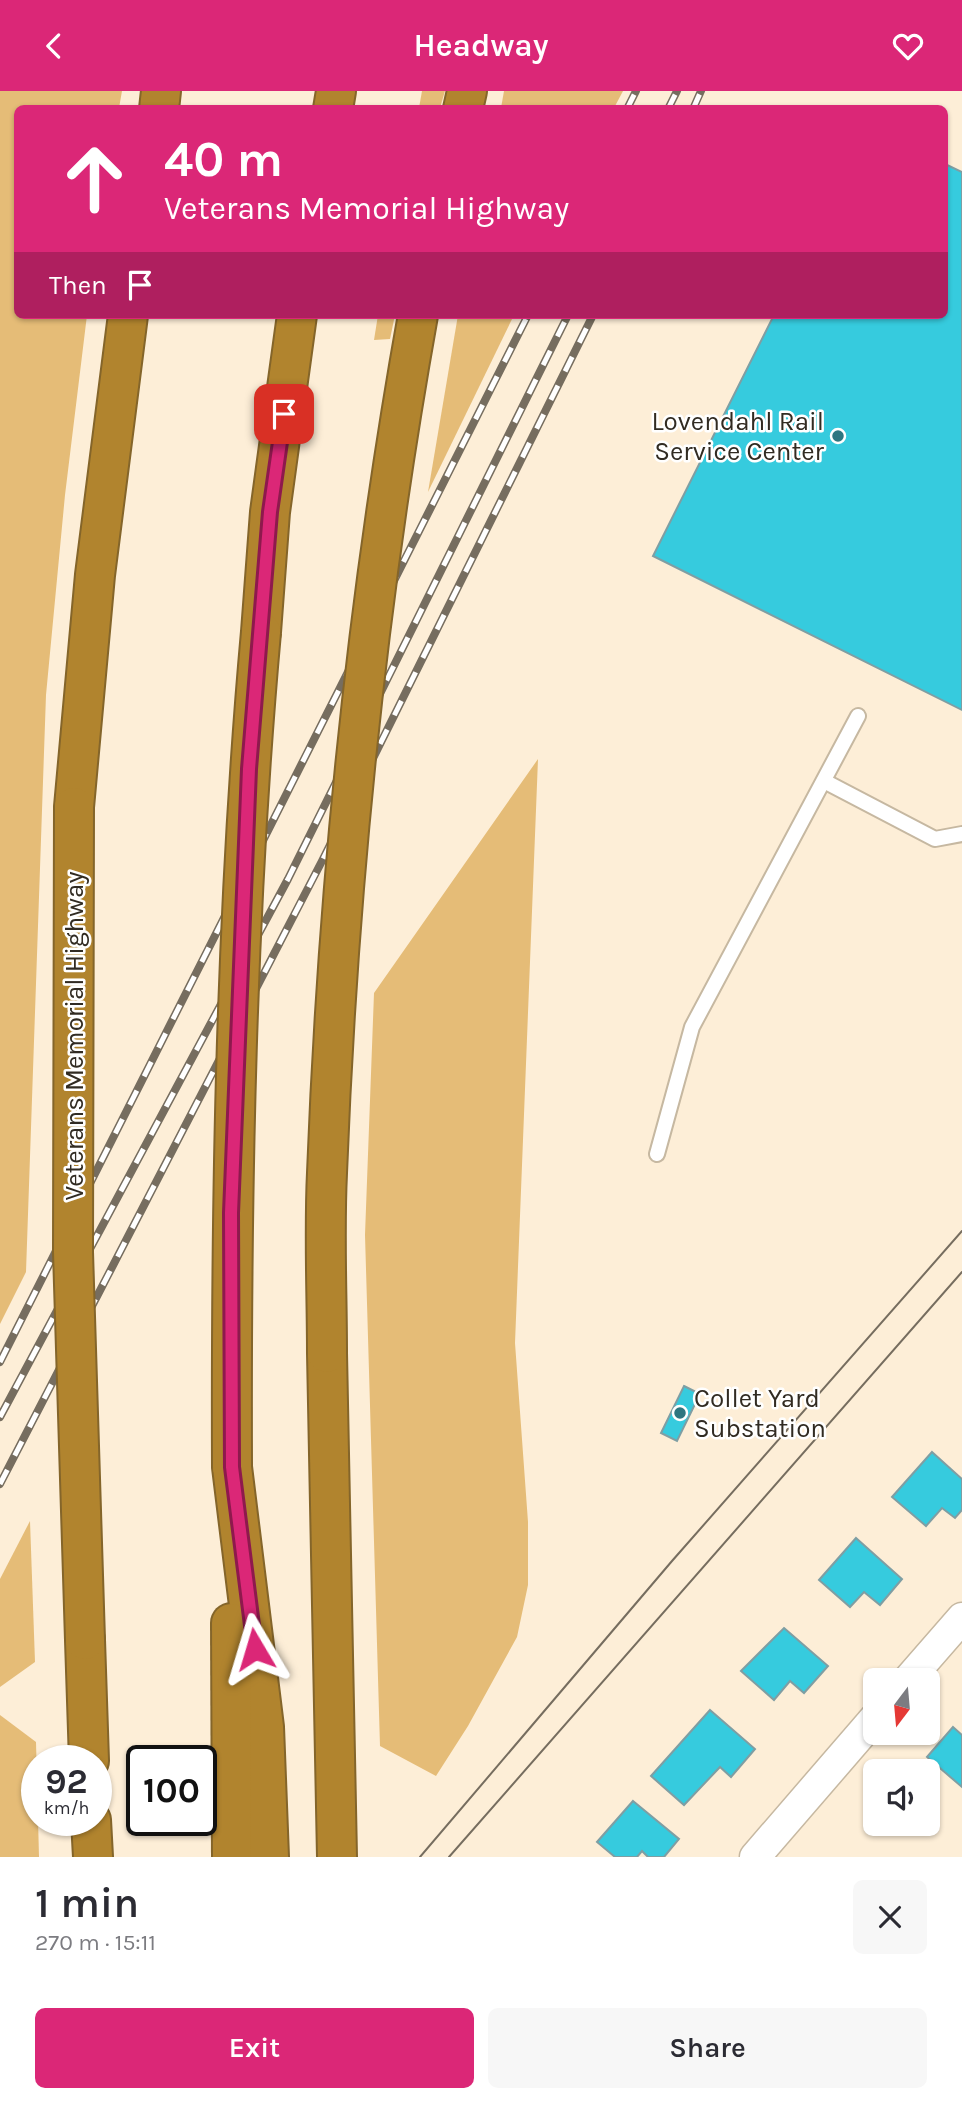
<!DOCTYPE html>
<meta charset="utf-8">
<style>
:root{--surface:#fff;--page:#f7f7f7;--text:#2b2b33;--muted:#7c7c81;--accent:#db2777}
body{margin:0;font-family:Karla,sans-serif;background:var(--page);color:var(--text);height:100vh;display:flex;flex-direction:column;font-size:26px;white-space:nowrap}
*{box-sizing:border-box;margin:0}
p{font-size:23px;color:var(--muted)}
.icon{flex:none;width:38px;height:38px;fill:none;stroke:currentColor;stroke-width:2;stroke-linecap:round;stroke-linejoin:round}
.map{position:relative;height:1766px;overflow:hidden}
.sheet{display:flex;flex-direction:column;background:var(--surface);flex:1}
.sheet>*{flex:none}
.top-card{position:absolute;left:14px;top:14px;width:934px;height:214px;border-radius:10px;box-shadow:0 2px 5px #0004;background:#db2777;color:#fff;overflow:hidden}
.needle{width:46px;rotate:196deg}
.fabs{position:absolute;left:863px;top:1577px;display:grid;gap:14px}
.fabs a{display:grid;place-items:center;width:77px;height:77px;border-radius:10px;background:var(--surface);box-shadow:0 2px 5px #0004;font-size:35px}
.speed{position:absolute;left:21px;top:1654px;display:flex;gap:14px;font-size:35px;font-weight:700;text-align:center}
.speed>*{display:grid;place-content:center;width:91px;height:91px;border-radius:50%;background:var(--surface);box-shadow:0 2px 5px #0004;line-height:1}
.speed small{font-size:18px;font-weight:400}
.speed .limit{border:4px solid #111;border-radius:10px;background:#fff;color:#111}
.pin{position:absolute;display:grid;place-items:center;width:60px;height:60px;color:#fff;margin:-30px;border-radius:14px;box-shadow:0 4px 10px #0006}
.me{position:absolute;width:77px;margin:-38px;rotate:353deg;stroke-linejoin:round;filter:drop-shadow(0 0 5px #0008)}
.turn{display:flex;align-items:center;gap:24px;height:147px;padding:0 35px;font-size:32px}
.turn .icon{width:91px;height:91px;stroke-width:2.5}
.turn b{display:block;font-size:49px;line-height:60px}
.then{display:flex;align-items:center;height:66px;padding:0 35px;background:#0003;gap:14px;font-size:26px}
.round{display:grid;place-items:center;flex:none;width:74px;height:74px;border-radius:10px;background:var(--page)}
.headline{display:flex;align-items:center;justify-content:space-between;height:119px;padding:0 35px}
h1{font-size:42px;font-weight:600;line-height:52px}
.primary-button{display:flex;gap:14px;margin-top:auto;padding:14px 35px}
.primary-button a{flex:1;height:80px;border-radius:10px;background:var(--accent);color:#fff;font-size:28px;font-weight:600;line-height:80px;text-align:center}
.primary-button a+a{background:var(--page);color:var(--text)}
header{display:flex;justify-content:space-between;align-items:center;height:91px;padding:0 35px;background:var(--accent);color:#fff;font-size:32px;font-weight:600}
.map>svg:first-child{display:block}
.green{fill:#e5bc77}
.building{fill:#36cbde;stroke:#7f9ea3;stroke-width:2}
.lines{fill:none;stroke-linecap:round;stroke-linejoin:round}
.service-casing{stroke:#c6b8a1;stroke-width:18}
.minor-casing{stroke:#c6b8a1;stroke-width:33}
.motorway-casing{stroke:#84652a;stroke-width:42}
.service{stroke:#fff;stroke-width:14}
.minor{stroke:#fff;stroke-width:30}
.motorway{stroke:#b1842e;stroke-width:38}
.tram{stroke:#766d5f;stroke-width:2}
.rail-casing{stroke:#766d5f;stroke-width:8}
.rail{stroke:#fff;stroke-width:5;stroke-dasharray:16;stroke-linecap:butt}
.motorway-bridge-casing{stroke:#84652a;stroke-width:42;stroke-linecap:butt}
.motorway-bridge{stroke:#b1842e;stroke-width:38}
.route-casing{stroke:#8e194d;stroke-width:18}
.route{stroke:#db2777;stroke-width:12}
.poi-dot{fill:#2e7680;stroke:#fff;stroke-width:2.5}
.labels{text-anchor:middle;stroke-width:5;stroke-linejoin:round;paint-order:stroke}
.poi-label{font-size:26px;fill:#312b22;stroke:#fff;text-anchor:end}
.street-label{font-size:26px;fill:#312b22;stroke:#fff}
</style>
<header><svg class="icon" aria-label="back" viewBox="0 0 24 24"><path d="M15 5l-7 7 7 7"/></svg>Headway<svg class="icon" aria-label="heart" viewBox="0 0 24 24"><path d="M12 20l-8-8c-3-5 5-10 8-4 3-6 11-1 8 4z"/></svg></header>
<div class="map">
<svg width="962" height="1766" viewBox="0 0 962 1766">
<rect width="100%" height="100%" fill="#fdeed7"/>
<g class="green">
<path d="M0,0H122L119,17L18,18V224H87L65,404L46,604L26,1181L0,1233Z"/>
<path d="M422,0H445L440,17H419Z"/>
<path d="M504,0H623L614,17H501Z"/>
<path d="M378,224H395L390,248L374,249Z"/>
<path d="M458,224H514L428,401Z"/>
<path d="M538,668L515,1252L528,1431V1494L517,1546L468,1635L436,1685L380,1655L365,1144L374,902Z"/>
<path d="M30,1430L35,1571L0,1596V1488Z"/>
<path d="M0,1624L36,1651L39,1766H0Z"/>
</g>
<g class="building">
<path d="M945,73L962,81V619L653,465L774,224H945Z"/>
<path d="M684,1295L700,1303L677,1350L661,1342Z"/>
<path d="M932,1361L962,1388V1419L955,1427L942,1417L926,1435L892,1406Z"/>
<path d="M856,1447L902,1488L880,1514L864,1501L850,1516L819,1489Z"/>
<path d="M784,1537L828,1575L804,1602L790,1590L774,1609L741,1580Z"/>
<path d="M710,1619L755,1658L731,1686L720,1676L684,1714L651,1685Z"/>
<path d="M953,1636L962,1644V1696L927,1666Z"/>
<path d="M633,1710L679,1748L664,1766H648L642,1760L637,1766H615L597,1751Z"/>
</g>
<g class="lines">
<g class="service-casing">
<g id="service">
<path d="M824,690L935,748L962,743"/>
<path d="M657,1063L692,936L858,625"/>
</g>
</g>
<g class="minor-casing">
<g id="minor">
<path d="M908,1589L962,1527"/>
<path d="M755,1766L875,1627"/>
</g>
</g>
<g class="motorway-casing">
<g id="motorway">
<path d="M159,18L161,0"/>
<path d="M333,18L336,0"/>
<path d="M463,18L467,0"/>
<path d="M261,541L270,421L297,224"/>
<path d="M74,716L95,484L128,224"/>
<path d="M327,1262L337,1766"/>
<path d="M232,1376L264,1636L269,1766"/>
<path d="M231,1532L232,1766"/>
<path d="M85,1549L89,1670"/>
<path d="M91,1729L93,1766"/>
</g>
</g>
<use href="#service" class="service"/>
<use href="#minor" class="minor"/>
<use href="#motorway" class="motorway"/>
<g class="tram">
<path d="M420,1766L672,1470L962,1140"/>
<path d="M449,1766L962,1181"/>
</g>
<g class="rail-casing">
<g id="rail">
<path d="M627,18L636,0"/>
<path d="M668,18L677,0"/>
<path d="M693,18L701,0"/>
<path d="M0,1271L528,224"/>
<path d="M0,1326L288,788L568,224"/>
<path d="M0,1393L322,770L593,224"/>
</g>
</g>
<use href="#rail" class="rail"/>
<g class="motorway-bridge-casing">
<g id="motorway-bridge">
<path d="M74,716L73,1161L85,1549"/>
<path d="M327,1262C327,1202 324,1142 327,1082C338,793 367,509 418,224"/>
<path d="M232,1376C231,1098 236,819 261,541"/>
</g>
</g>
<use href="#motorway-bridge" class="motorway-bridge"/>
</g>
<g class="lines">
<g class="route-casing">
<path id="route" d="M255,1558L232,1376L231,1122L249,678L270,421L284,323"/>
</g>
<use href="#route" class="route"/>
</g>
<g class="poi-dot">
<circle cx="838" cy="345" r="7"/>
<circle cx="680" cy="1322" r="7"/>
</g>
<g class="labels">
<g class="poi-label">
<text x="824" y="339">Lovendahl Rail<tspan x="824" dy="30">Service Center</tspan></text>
<text x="694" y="1316" text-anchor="start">Collet Yard<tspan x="694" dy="30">Substation</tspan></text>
</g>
<g class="street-label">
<text transform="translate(74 945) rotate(-90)" y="9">Veterans Memorial Highway</text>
</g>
</g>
</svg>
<div class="fabs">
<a><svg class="needle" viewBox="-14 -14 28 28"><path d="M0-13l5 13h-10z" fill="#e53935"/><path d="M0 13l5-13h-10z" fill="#7c7c81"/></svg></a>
<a><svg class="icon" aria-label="sound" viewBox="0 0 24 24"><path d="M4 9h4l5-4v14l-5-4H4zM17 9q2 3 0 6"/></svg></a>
</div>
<div class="speed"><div>92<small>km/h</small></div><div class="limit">100</div></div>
<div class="pin" style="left:284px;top:323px;background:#d93025"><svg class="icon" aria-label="arrive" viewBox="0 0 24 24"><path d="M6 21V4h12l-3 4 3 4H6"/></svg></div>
<svg class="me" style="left:255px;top:1558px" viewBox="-20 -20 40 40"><path d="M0-17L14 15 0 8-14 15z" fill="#db2777" stroke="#fff" stroke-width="4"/></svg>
<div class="top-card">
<div class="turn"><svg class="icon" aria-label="ahead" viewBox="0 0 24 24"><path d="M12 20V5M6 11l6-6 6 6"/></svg><div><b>40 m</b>Veterans Memorial Highway</div></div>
<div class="then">Then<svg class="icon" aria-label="arrive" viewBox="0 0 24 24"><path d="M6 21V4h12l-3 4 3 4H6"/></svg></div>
</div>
</div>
<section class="sheet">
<div class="headline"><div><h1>1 min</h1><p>270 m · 15:11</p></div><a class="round"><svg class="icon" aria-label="close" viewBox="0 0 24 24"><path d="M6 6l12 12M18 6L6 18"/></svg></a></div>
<div class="primary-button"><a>Exit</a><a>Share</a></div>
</section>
